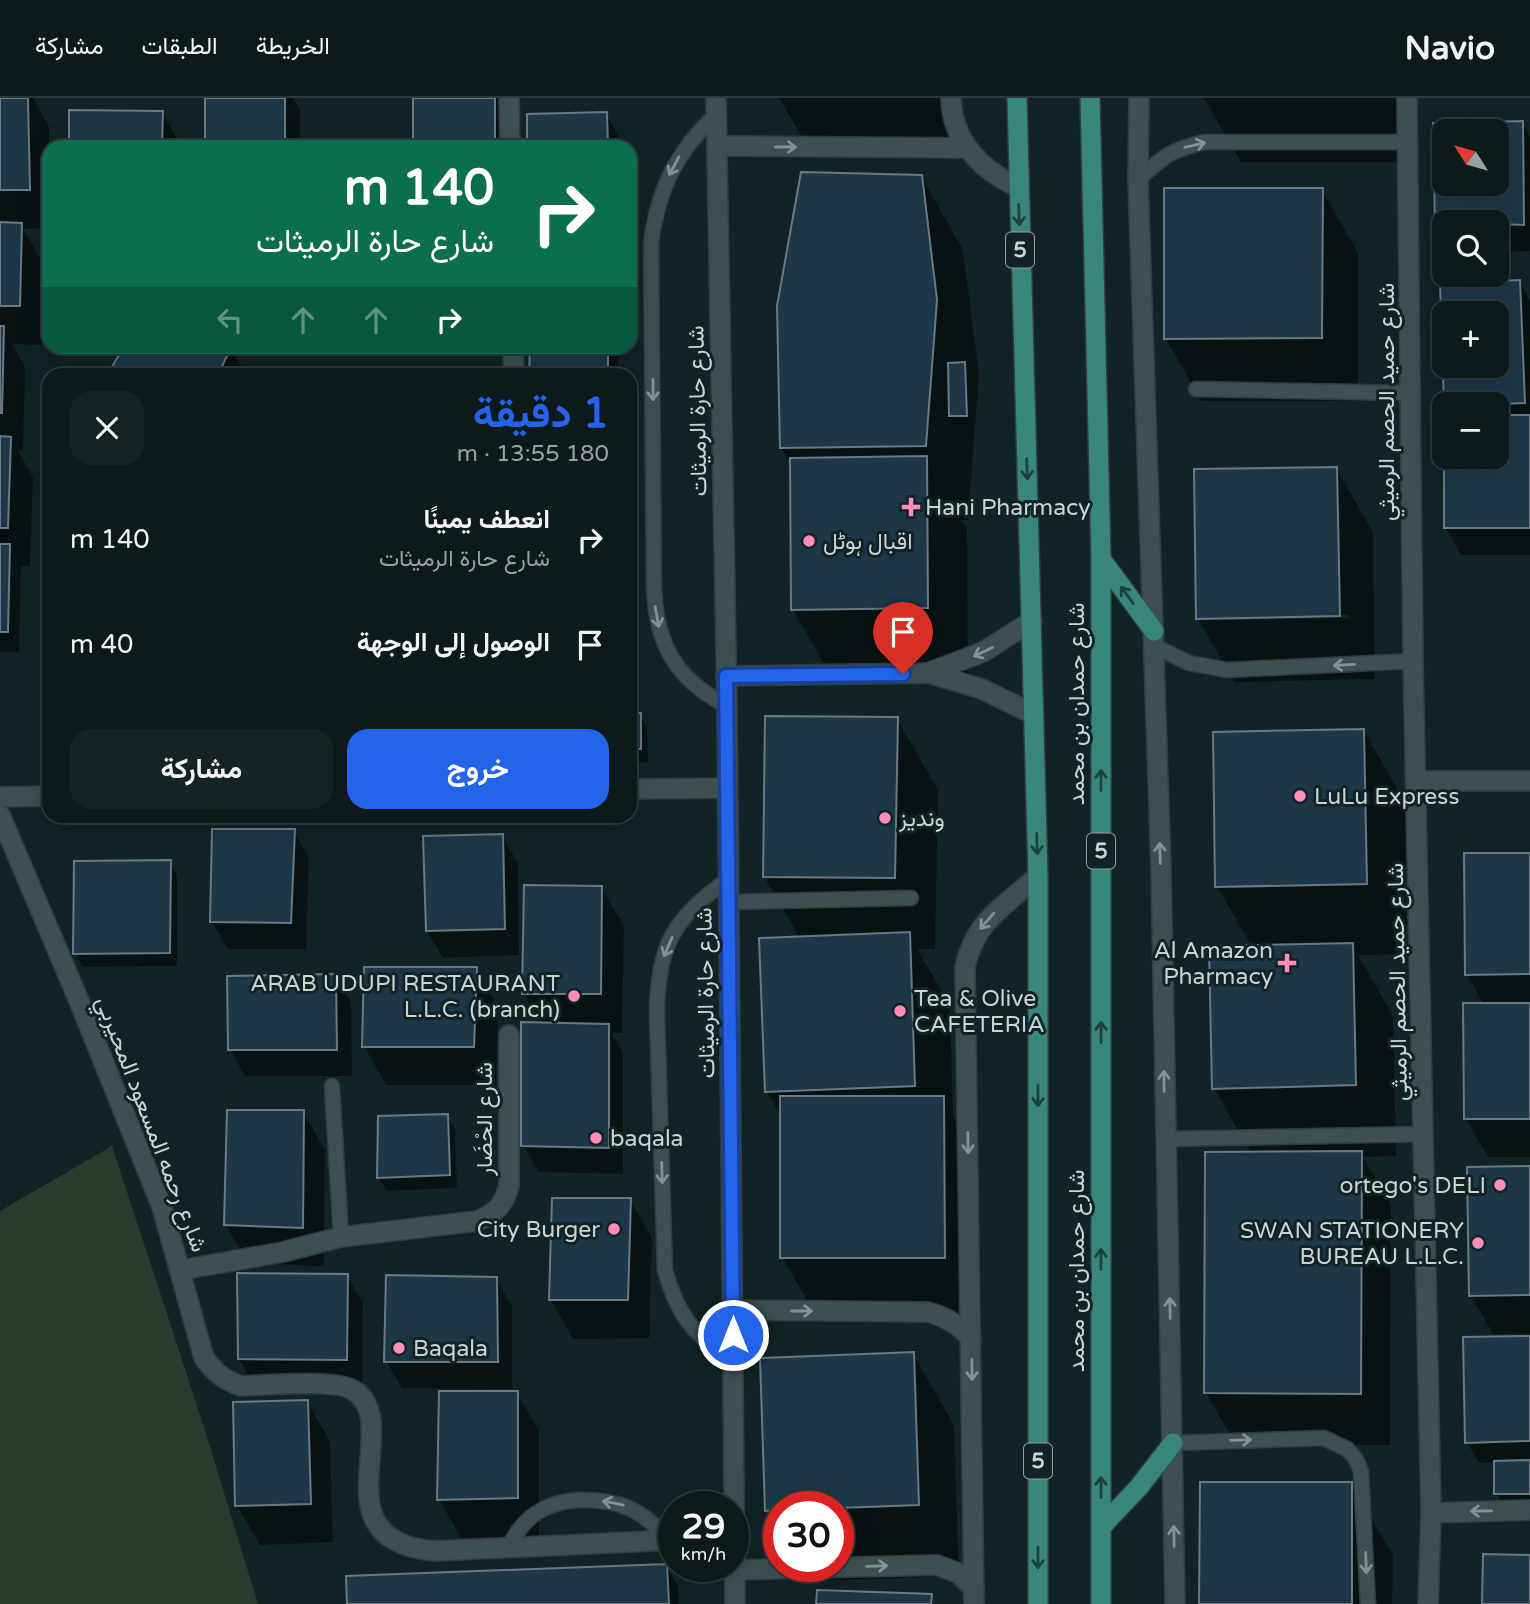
<!DOCTYPE html>
<html lang="ar">
<meta charset="utf-8">
<style>
:root{--surface:#0d1a1c;--page:#162325;--text:#f1f3f6;--muted:#9aa1a3;--line:#2d383b;--accent:#2563eb}
body{margin:0;font-family:"Varela Round",Vazirmatn,sans-serif;background:var(--page);color:var(--text);direction:rtl;height:100vh;display:flex;flex-direction:column;font-size:26px;white-space:nowrap}
*{box-sizing:border-box;margin:0}
p{font-size:23px;color:var(--muted)}
.icon{flex:none;width:38px;height:38px;fill:none;stroke:currentColor;stroke-width:2;stroke-linecap:round;stroke-linejoin:round}
.map{position:relative;flex:1;overflow:hidden;direction:ltr}
.drawer{position:absolute;left:42px;top:270px;width:595px;height:455px;display:flex;flex-direction:column;background:var(--surface);border-radius:21px;box-shadow:0 7px 28px #0002,0 0 0 2px var(--line);direction:rtl}
.drawer>*{flex:none}
.top-card{position:absolute;left:42px;top:42px;width:595px;height:214px;border-radius:21px;box-shadow:0 7px 28px #0002,0 0 0 2px var(--line);direction:rtl;background:#0b6e4f;color:#fff;overflow:hidden}
.needle{width:46px;rotate:307deg}
.fabs{position:absolute;left:1432px;top:21px;display:grid;gap:14px}
.fabs a{display:grid;place-items:center;width:77px;height:77px;border-radius:14px;background:var(--surface);box-shadow:0 7px 28px #0002,0 0 0 2px var(--line);font-size:35px}
.speed{position:absolute;left:658px;top:1393px;display:flex;gap:14px;font-size:35px;font-weight:700;text-align:center}
.speed>*{display:grid;place-content:center;width:91px;height:91px;border-radius:50%;background:var(--surface);box-shadow:0 7px 28px #0002,0 0 0 2px var(--line);line-height:1}
.speed small{font-size:18px;font-weight:400}
.speed .limit{border:10px solid #d22;background:#fff;color:#111}
.pin{position:absolute;display:grid;place-items:center;width:60px;height:60px;color:#fff;margin:-72px -30px;border-radius:50% 50% 50% 0;rotate:-45deg;box-shadow:0 0 7px #0007}
.pin .icon{rotate:45deg}
.me{position:absolute;width:77px;margin:-38px;rotate:0deg;stroke-linejoin:round;filter:drop-shadow(0 0 5px #0008)}
.turn{display:flex;align-items:center;gap:24px;height:147px;padding:0 28px;font-size:32px}
.turn .icon{width:91px;height:91px;stroke-width:2.5}
.turn b{display:block;font-size:49px;line-height:60px}
.lanes{display:flex;align-items:center;height:66px;padding:0 28px;background:#0003;justify-content:center;gap:35px;direction:ltr}
.lanes .off{opacity:.35}
.round{display:grid;place-items:center;flex:none;width:74px;height:74px;border-radius:21px;background:var(--page)}
.overview{display:flex;align-items:center;justify-content:space-between;height:119px;padding:0 28px}
h1{font-size:42px;font-weight:700;line-height:52px;color:var(--accent)}
.primary-button{display:flex;gap:14px;margin-top:auto;padding:14px 28px}
.primary-button a{flex:1;height:80px;border-radius:21px;background:var(--accent);color:#fff;font-size:28px;font-weight:700;line-height:80px;text-align:center}
.primary-button a+a{background:var(--page);color:var(--text)}
ul{padding:0;list-style:none}
li{display:flex;align-items:center;gap:21px;height:105px;padding:0 28px}
li div{flex:1}
li b{display:block;font-size:26px}
li em{font-style:normal}
header{display:flex;align-items:center;gap:42px;box-sizing:border-box;height:98px;padding:0 35px;background:var(--surface);border-bottom:2px solid var(--line)}
header strong{font-size:33px}
nav{display:flex;gap:38px;margin-inline-start:auto;font-size:24px}
.map>svg:first-child{display:block}
.green{fill:#2b3b2e}
.shadow{fill:#0007;fill-rule:evenodd}
.building{fill:#1b3748;stroke:#6b7984;stroke-width:2;fill-rule:evenodd}
.lines{fill:none;stroke-linecap:round;stroke-linejoin:round}
.service-casing{stroke:#303c3e;stroke-width:17}
.minor-casing{stroke:#303c3e;stroke-width:22}
.primary-casing{stroke:#303c3e;stroke-width:22}
.service{stroke:#3d4f52;stroke-width:14}
.minor{stroke:#3d4f52;stroke-width:19}
.primary{stroke:#39877c;stroke-width:19}
.oneway{stroke:#839294}
.oneway2{stroke:#1d413f}
.route-casing{stroke:#184099;stroke-width:18}
.route{stroke:#2563eb;stroke-width:12}
.poi-dot{fill:#ff8eba;stroke:#112325;stroke-width:2.5}
.labels{text-anchor:middle;stroke-width:6;stroke-linejoin:round;paint-order:stroke}
.shield{fill:#112325;stroke:#929fa0;stroke-width:2}
.shield-label{font-size:21px;font-weight:bold;fill:#c9d4d5}
.street-label{font-size:23px;fill:#c9d4d5;stroke:#112325}
.poi-label{font-size:23px;fill:#c9d4d5;stroke:#112325;text-anchor:start}
</style>
<header>
<strong>Navio</strong>
<nav><a>الخريطة</a><a>الطبقات</a><a>مشاركة</a></nav>
</header>
<div class="map">
<svg width="1530" height="1506" viewBox="0 0 1530 1506">
<rect width="100%" height="100%" fill="#112325"/>
<path class="green" d="M112,1048L204,1329L258,1506H0V1113Z"/>
<g class="shadow">
<path d="M0,0H33L49,29V130L23,131L43,165L42,247L12,246L25,269L23,353H18L33,379L30,468H21L19,554H0Z"/>
<path d="M207,0H293L300,12V49H207Z"/>
<path d="M415,0H502L506,49H415Z"/>
<path d="M779,0H948L947,49H808Z"/>
<path d="M1204,0H1397V64H1241Z"/>
<path d="M162,14L182,49H71Z"/>
<path d="M606,16L625,49H529Z"/>
<path d="M1522,25L1530,39V153L1496,154V124H1444V140L1437,128L1435,27ZM1444,33H1496V86H1444Z"/>
<path d="M921,78L963,152L979,277L968,422H961L967,431L968,581L834,583L793,512L792,368L782,350Z"/>
<path d="M1322,92L1358,155V303H1202L1165,240Z"/>
<path d="M1519,184L1530,202V457H1461L1446,430V359H1496V306H1445L1444,268H1496V215H1444L1442,187Z"/>
<path d="M126,248H228L247,276H110Z"/>
<rect x="531" y="248" width="87" height="28"/>
<path d="M1336,370L1373,434L1375,581L1234,584L1198,521ZM1348,517V520L1230,522V519Z"/>
<path d="M640,616L647,630L648,664L630,665V617Z"/>
<path d="M897,621L938,692L935,851H917L950,907L953,1018L979,1063L980,1223H819L782,1159V1019L766,993L800,840L764,778Z"/>
<path d="M1364,633L1405,704L1407,856L1358,857L1393,918L1396,1058L1363,1059L1391,1107L1390,1347H1236L1206,1295L1207,1055H1251L1214,990L1252,849L1217,788Z"/>
<path d="M294,733L309,760L306,851H228L212,824Z"/>
<path d="M502,738L518,765L519,857L443,860L427,833Z"/>
<path d="M1530,756V1059H1488L1466,1021L1484,907L1467,876Z"/>
<path d="M170,764L177,777V868L83,869L75,855Z"/>
<path d="M601,789L624,828L622,935H612L623,955V1076L539,1074L523,1047L542,926L524,895Z"/>
<path d="M476,871L498,909L496,987H386L364,948Z"/>
<path d="M335,877L351,904L352,978H245L230,951Z"/>
<path d="M303,1014L325,1052L324,1168L248,1165L225,1126Z"/>
<path d="M447,1018L455,1031L457,1090L387,1093L379,1080Z"/>
<path d="M1530,1070V1236H1493L1471,1198Z"/>
<path d="M630,1102L652,1140L649,1240L573,1241L551,1202Z"/>
<path d="M347,1178L363,1205L362,1289L255,1288L239,1261Z"/>
<path d="M496,1181L512,1208V1291L402,1290L386,1263Z"/>
<path d="M1530,1239V1409H1504L1496,1395L1495,1364L1479,1365L1467,1344Z"/>
<path d="M913,1256L954,1327L959,1478L808,1483L799,1468H838V1409H779V1433L767,1412Z"/>
<path d="M517,1295L539,1333V1439L461,1440L439,1401Z"/>
<path d="M307,1304L330,1343L333,1444L260,1447L237,1408Z"/>
<path d="M1351,1386L1393,1457L1392,1506H1201Z"/>
<path d="M666,1468L678,1488L679,1506H349Z"/>
</g>
<g class="building">
<path d="M0,0H28L30,92H0Z"/>
<rect x="205" y="0" width="80" height="49"/>
<rect x="413" y="0" width="82" height="49"/>
<path d="M69,12L163,13L162,49H69Z"/>
<path d="M607,14L608,49H527V16Z"/>
<path d="M1523,23L1524,127L1444,124V129H1435L1433,25ZM1444,33H1496V86H1444Z"/>
<path d="M801,74L922,77L937,202L926,348L780,350L777,208Z"/>
<path d="M1164,90H1323L1322,240L1164,241Z"/>
<path d="M0,124L22,125L20,208H0Z"/>
<path d="M1520,182L1525,305L1444,308L1440,185ZM1444,215H1496V268H1444Z"/>
<path d="M0,228H4L2,315H0Z"/>
<path d="M124,248H232L222,268L237,276H108Z"/>
<path d="M530,248H608V268L596,276H529Z"/>
<path d="M965,264L967,318H949L948,265Z"/>
<path d="M1496,317H1530V430H1444V359H1496Z"/>
<path d="M0,338L11,339L8,430H0Z"/>
<path d="M927,358L928,510L791,512L790,360Z"/>
<path d="M1337,369L1340,518L1196,521L1194,371Z"/>
<path d="M0,446H10L8,534H0Z"/>
<rect x="630" y="615" width="11" height="36"/>
<path d="M765,618L898,619L895,780L763,779Z"/>
<path d="M1364,631L1367,786L1215,789L1213,634Z"/>
<path d="M212,731H295L291,825L210,824Z"/>
<path d="M503,736L505,831L426,833L423,738Z"/>
<path d="M1464,755H1530V876L1465,877Z"/>
<path d="M171,762L170,855L73,856L74,763Z"/>
<path d="M524,787L602,788L601,896H522Z"/>
<path d="M910,834L915,988L765,994L759,840Z"/>
<path d="M1353,845L1356,987L1212,991L1209,848Z"/>
<path d="M364,869H477L474,949H362Z"/>
<path d="M336,876L337,952H228L227,878Z"/>
<path d="M1463,905H1530V1021H1464Z"/>
<path d="M521,924L609,926V1050L521,1048Z"/>
<path d="M780,998H944L945,1160H780Z"/>
<path d="M227,1012H304L303,1130L224,1127Z"/>
<path d="M448,1016L450,1077L377,1080L378,1018Z"/>
<path d="M1362,1053L1361,1296L1204,1295L1205,1054Z"/>
<path d="M1530,1068V1197L1469,1198L1467,1069Z"/>
<path d="M552,1100H631L628,1202H549Z"/>
<path d="M237,1175L348,1176L347,1262L238,1261Z"/>
<path d="M386,1177L497,1179L498,1264H384Z"/>
<path d="M1530,1238V1343L1465,1345L1463,1239Z"/>
<path d="M914,1254L919,1407L838,1410L779,1409V1412L765,1413L760,1260Z"/>
<path d="M439,1293H518V1400L437,1402Z"/>
<path d="M308,1302L311,1406L235,1408L233,1304Z"/>
<path d="M1530,1362V1396H1494V1363Z"/>
<path d="M1200,1384H1352V1506H1199Z"/>
<path d="M1483,1456L1530,1457V1506H1482Z"/>
<path d="M667,1466L669,1506H347L346,1478Z"/>
<path d="M817,1492L932,1496L931,1506H816Z"/>
</g>
<g class="lines">
<g class="service-casing">
<g id="service">
<path d="M716,16C676,55 659,89 651,144L654,490C656,547 676,581 727,608"/>
<path d="M1138,82C1165,57 1169,53 1204,44H1408"/>
<path d="M1196,291L1410,295"/>
<path d="M1154,548L1189,565L1227,572L1413,563"/>
<path d="M728,782C673,819 657,850 657,916L665,1172C677,1216 694,1239 733,1261"/>
<path d="M728,804L911,800"/>
<path d="M332,988L341,1139"/>
<path d="M1166,1041L1424,1036"/>
<path d="M1173,1345L1324,1340L1347,1351L1356,1361L1361,1373L1368,1506"/>
<path d="M508,1451C522,1419 545,1404 579,1402C617,1401 645,1411 667,1443"/>
</g>
</g>
<g class="minor-casing">
<g id="minor">
<path d="M509,0L510,49"/>
<path d="M716,0L727,608L735,1506"/>
<path d="M951,0C952,43 981,72 1018,89"/>
<path d="M1139,0L1138,82L1161,771L1175,1506"/>
<path d="M1407,0L1413,563L1431,1415L1428,1506"/>
<path d="M718,48L967,50"/>
<path d="M513,248L514,276"/>
<path d="M928,575L983,554L1032,523"/>
<path d="M726,578L928,575L982,591L1033,616"/>
<path d="M1417,683H1530"/>
<path d="M630,691L727,690"/>
<path d="M0,699L49,698"/>
<path d="M0,717L77,898L162,1109L204,1260C215,1275 224,1282 241,1288C264,1287 336,1281 353,1292C407,1324 313,1444 436,1453L674,1442"/>
<path d="M181,1172L283,1154L341,1139L477,1123L488,1118L498,1110L505,1100L509,1088V937"/>
<path d="M733,1212L928,1214C946,1219 960,1227 971,1241"/>
<path d="M1431,1415L1530,1412"/>
<path d="M735,1472L937,1467L958,1475L974,1491"/>
<path d="M974,1506L965,869C975,822 1005,808 1038,778"/>
</g>
</g>
<g class="primary-casing">
<g id="primary">
<path d="M1017,0L1038,778V1506"/>
<path d="M1090,0L1101,461V1506"/>
<path d="M1101,461L1154,533"/>
<path d="M1101,1429L1139,1389L1173,1345"/>
</g>
</g>
<use href="#service" class="service"/>
<use href="#minor" class="minor"/>
<use href="#primary" class="primary"/>
</g>
<defs><path id="oneway-shaft" d="M-6 0H5M1.5-3L5.5 0L1.5 3" fill="none" stroke-width="1.6" stroke-linecap="round" stroke-linejoin="round" transform="scale(1.75)"/></defs>
<g class="oneway">
<use href="#oneway-shaft" transform="translate(1195 47) rotate(-13)"/>
<use href="#oneway-shaft" transform="translate(786 49)"/>
<use href="#oneway-shaft" transform="translate(674 68) rotate(118)"/>
<use href="#oneway-shaft" transform="translate(653 292) rotate(90)"/>
<use href="#oneway-shaft" transform="translate(657 519) rotate(80)"/>
<use href="#oneway-shaft" transform="translate(983 554) rotate(154)"/>
<use href="#oneway-shaft" transform="translate(1344 567) rotate(177)"/>
<use href="#oneway-shaft" transform="translate(1160 755) rotate(-92)"/>
<use href="#oneway-shaft" transform="translate(987 823) rotate(131)"/>
<use href="#oneway-shaft" transform="translate(668 849) rotate(113)"/>
<use href="#oneway-shaft" transform="translate(1164 983) rotate(-91)"/>
<use href="#oneway-shaft" transform="translate(968 1045) rotate(89)"/>
<use href="#oneway-shaft" transform="translate(662 1075) rotate(88)"/>
<use href="#oneway-shaft" transform="translate(1170 1210) rotate(-91)"/>
<use href="#oneway-shaft" transform="translate(802 1213)"/>
<use href="#oneway-shaft" transform="translate(972 1272) rotate(89)"/>
<use href="#oneway-shaft" transform="translate(1241 1342) rotate(-2)"/>
<use href="#oneway-shaft" transform="translate(613 1405) rotate(-168)"/>
<use href="#oneway-shaft" transform="translate(1481 1413) rotate(179)"/>
<use href="#oneway-shaft" transform="translate(1174 1438) rotate(-91)"/>
<use href="#oneway-shaft" transform="translate(1366 1465) rotate(88)"/>
<use href="#oneway-shaft" transform="translate(877 1468) rotate(-2)"/>
</g>
<g class="oneway2">
<use href="#oneway-shaft" transform="translate(1019 117) rotate(88)"/>
<use href="#oneway-shaft" transform="translate(1027 371) rotate(88)"/>
<use href="#oneway-shaft" transform="translate(1127 497) rotate(-126)"/>
<use href="#oneway-shaft" transform="translate(1101 682) rotate(-90)"/>
<use href="#oneway-shaft" transform="translate(1037 746) rotate(88)"/>
<use href="#oneway-shaft" transform="translate(1101 934) rotate(-90)"/>
<use href="#oneway-shaft" transform="translate(1038 998) rotate(90)"/>
<use href="#oneway-shaft" transform="translate(1101 1161) rotate(-90)"/>
<use href="#oneway-shaft" transform="translate(1101 1389) rotate(-90)"/>
<use href="#oneway-shaft" transform="translate(1038 1460) rotate(90)"/>
</g>
<g class="lines">
<g class="route-casing">
<path id="route" d="M733,1237L726,578L903,576"/>
</g>
<use href="#route" class="route"/>
</g>
<g class="poi-dot">
<path d="M907.5 398.5h7v7h7v7h-7v7h-7v-7h-7v-7h7z"/>
<circle cx="809" cy="443" r="7"/>
<circle cx="1300" cy="698" r="7"/>
<circle cx="885" cy="720" r="7"/>
<path d="M1283.5 854.5h7v7h7v7h-7v7h-7v-7h-7v-7h7z"/>
<circle cx="574" cy="898" r="7"/>
<circle cx="900" cy="913" r="7"/>
<circle cx="596" cy="1040" r="7"/>
<circle cx="1500" cy="1087" r="7"/>
<circle cx="614" cy="1131" r="7"/>
<circle cx="1478" cy="1145" r="7"/>
<circle cx="399" cy="1250" r="7"/>
</g>
<g class="labels">
<g class="shield">
<rect x="1006" y="134.5" width="28" height="35" rx="5"/>
<rect x="1087" y="735.5" width="28" height="35" rx="5"/>
<rect x="1024" y="1345.5" width="28" height="35" rx="5"/>
</g>
<g class="shield-label">
<text x="1020" y="159">5</text>
<text x="1101" y="760">5</text>
<text x="1038" y="1370">5</text>
</g>
<g class="street-label">
<text transform="translate(1386 304) rotate(-90)" y="8">شارع حميد الحصم الرميثي</text>
<text transform="translate(697 313) rotate(-91)" y="8">شارع حارة الرميثات</text>
<text transform="translate(1076 606) rotate(-90)" y="8">شارع حمدان بن محمد</text>
<text transform="translate(1397 884) rotate(-91)" y="8">شارع حميد الحصم الرميثي</text>
<text transform="translate(705 895) rotate(-91)" y="8">شارع حارة الرميثات</text>
<text transform="translate(484 1021) rotate(-90)" y="8">شارع الحْضَار</text>
<text transform="translate(152 1026) rotate(69)" y="8">شارع رحمه المسعود المحيربي</text>
<text transform="translate(1076 1173) rotate(-90)" y="8">شارع حمدان بن محمد</text>
</g>
<g class="poi-label">
<text x="925" y="417">Hani Pharmacy</text>
<text x="823" y="451">اقبال ہوٹل</text>
<text x="1314" y="706">LuLu Express</text>
<text x="899" y="728">ونديز</text>
<text x="1273" y="860" text-anchor="end">Al Amazon<tspan x="1273" dy="26">Pharmacy</tspan></text>
<text x="560" y="893" text-anchor="end">ARAB UDUPI RESTAURANT<tspan x="560" dy="26">L.L.C. (branch)</tspan></text>
<text x="914" y="908">Tea &amp; Olive<tspan x="914" dy="26">CAFETERIA</tspan></text>
<text x="610" y="1048">baqala</text>
<text x="1486" y="1095" text-anchor="end">ortego's DELI</text>
<text x="600" y="1139" text-anchor="end">City Burger</text>
<text x="1464" y="1140" text-anchor="end">SWAN STATIONERY<tspan x="1464" dy="26">BUREAU L.L.C.</tspan></text>
<text x="413" y="1258">Baqala</text>
</g>
</g>
</svg>
<div class="fabs">
<a><svg class="needle" viewBox="-14 -14 28 28"><path d="M0-13l5 13h-10z" fill="#e53935"/><path d="M0 13l5-13h-10z" fill="#9aa1a3"/></svg></a>
<a><svg class="icon" aria-label="search" viewBox="0 0 24 24"><circle cx="10" cy="10" r="6"/><path d="M15 15l6 6"/></svg></a>
<a>+</a>
<a>−</a>
</div>
<div class="speed"><div>29<small>km/h</small></div><div class="limit">30</div></div>
<div class="pin" style="left:903px;top:576px;background:#d93025"><svg class="icon" aria-label="arrive" viewBox="0 0 24 24"><path d="M6 21V4h12l-3 4 3 4H6"/></svg></div>
<svg class="me" style="left:733px;top:1237px" viewBox="-20 -20 40 40"><circle r="17" fill="#2563eb" stroke="#fff" stroke-width="3"/><path d="M0-11L8 9 0 5-8 9z" fill="#fff"/></svg>
<div class="top-card">
<div class="turn"><svg class="icon" aria-label="right" viewBox="0 0 24 24"><path d="M7 20v-9h11M14 6l5 5-5 5"/></svg><div><b>140 m</b>شارع حارة الرميثات</div></div>
<div class="lanes"><svg class="icon off" aria-label="left" viewBox="0 0 24 24"><path d="M17 20v-9H6M10 6l-5 5 5 5"/></svg><svg class="icon off" aria-label="ahead" viewBox="0 0 24 24"><path d="M12 20V5M6 11l6-6 6 6"/></svg><svg class="icon off" aria-label="ahead" viewBox="0 0 24 24"><path d="M12 20V5M6 11l6-6 6 6"/></svg><svg class="icon" aria-label="right" viewBox="0 0 24 24"><path d="M7 20v-9h11M14 6l5 5-5 5"/></svg></div>
</div>
<section class="drawer">
<div class="overview"><div><h1>1 دقيقة</h1><p>180 m · 13:55</p></div><a class="round"><svg class="icon" aria-label="close" viewBox="0 0 24 24"><path d="M6 6l12 12M18 6L6 18"/></svg></a></div>
<ul>
<li><svg class="icon" aria-label="right" viewBox="0 0 24 24"><path d="M7 20v-9h11M14 6l5 5-5 5"/></svg><div><b>انعطف يمينًا</b><p>شارع حارة الرميثات</p></div><em>140 m</em></li>
<li><svg class="icon" aria-label="arrive" viewBox="0 0 24 24"><path d="M6 21V4h12l-3 4 3 4H6"/></svg><div><b>الوصول إلى الوجهة</b></div><em>40 m</em></li>
</ul>
<div class="primary-button"><a>خروج</a><a>مشاركة</a></div>
</section>
</div>
